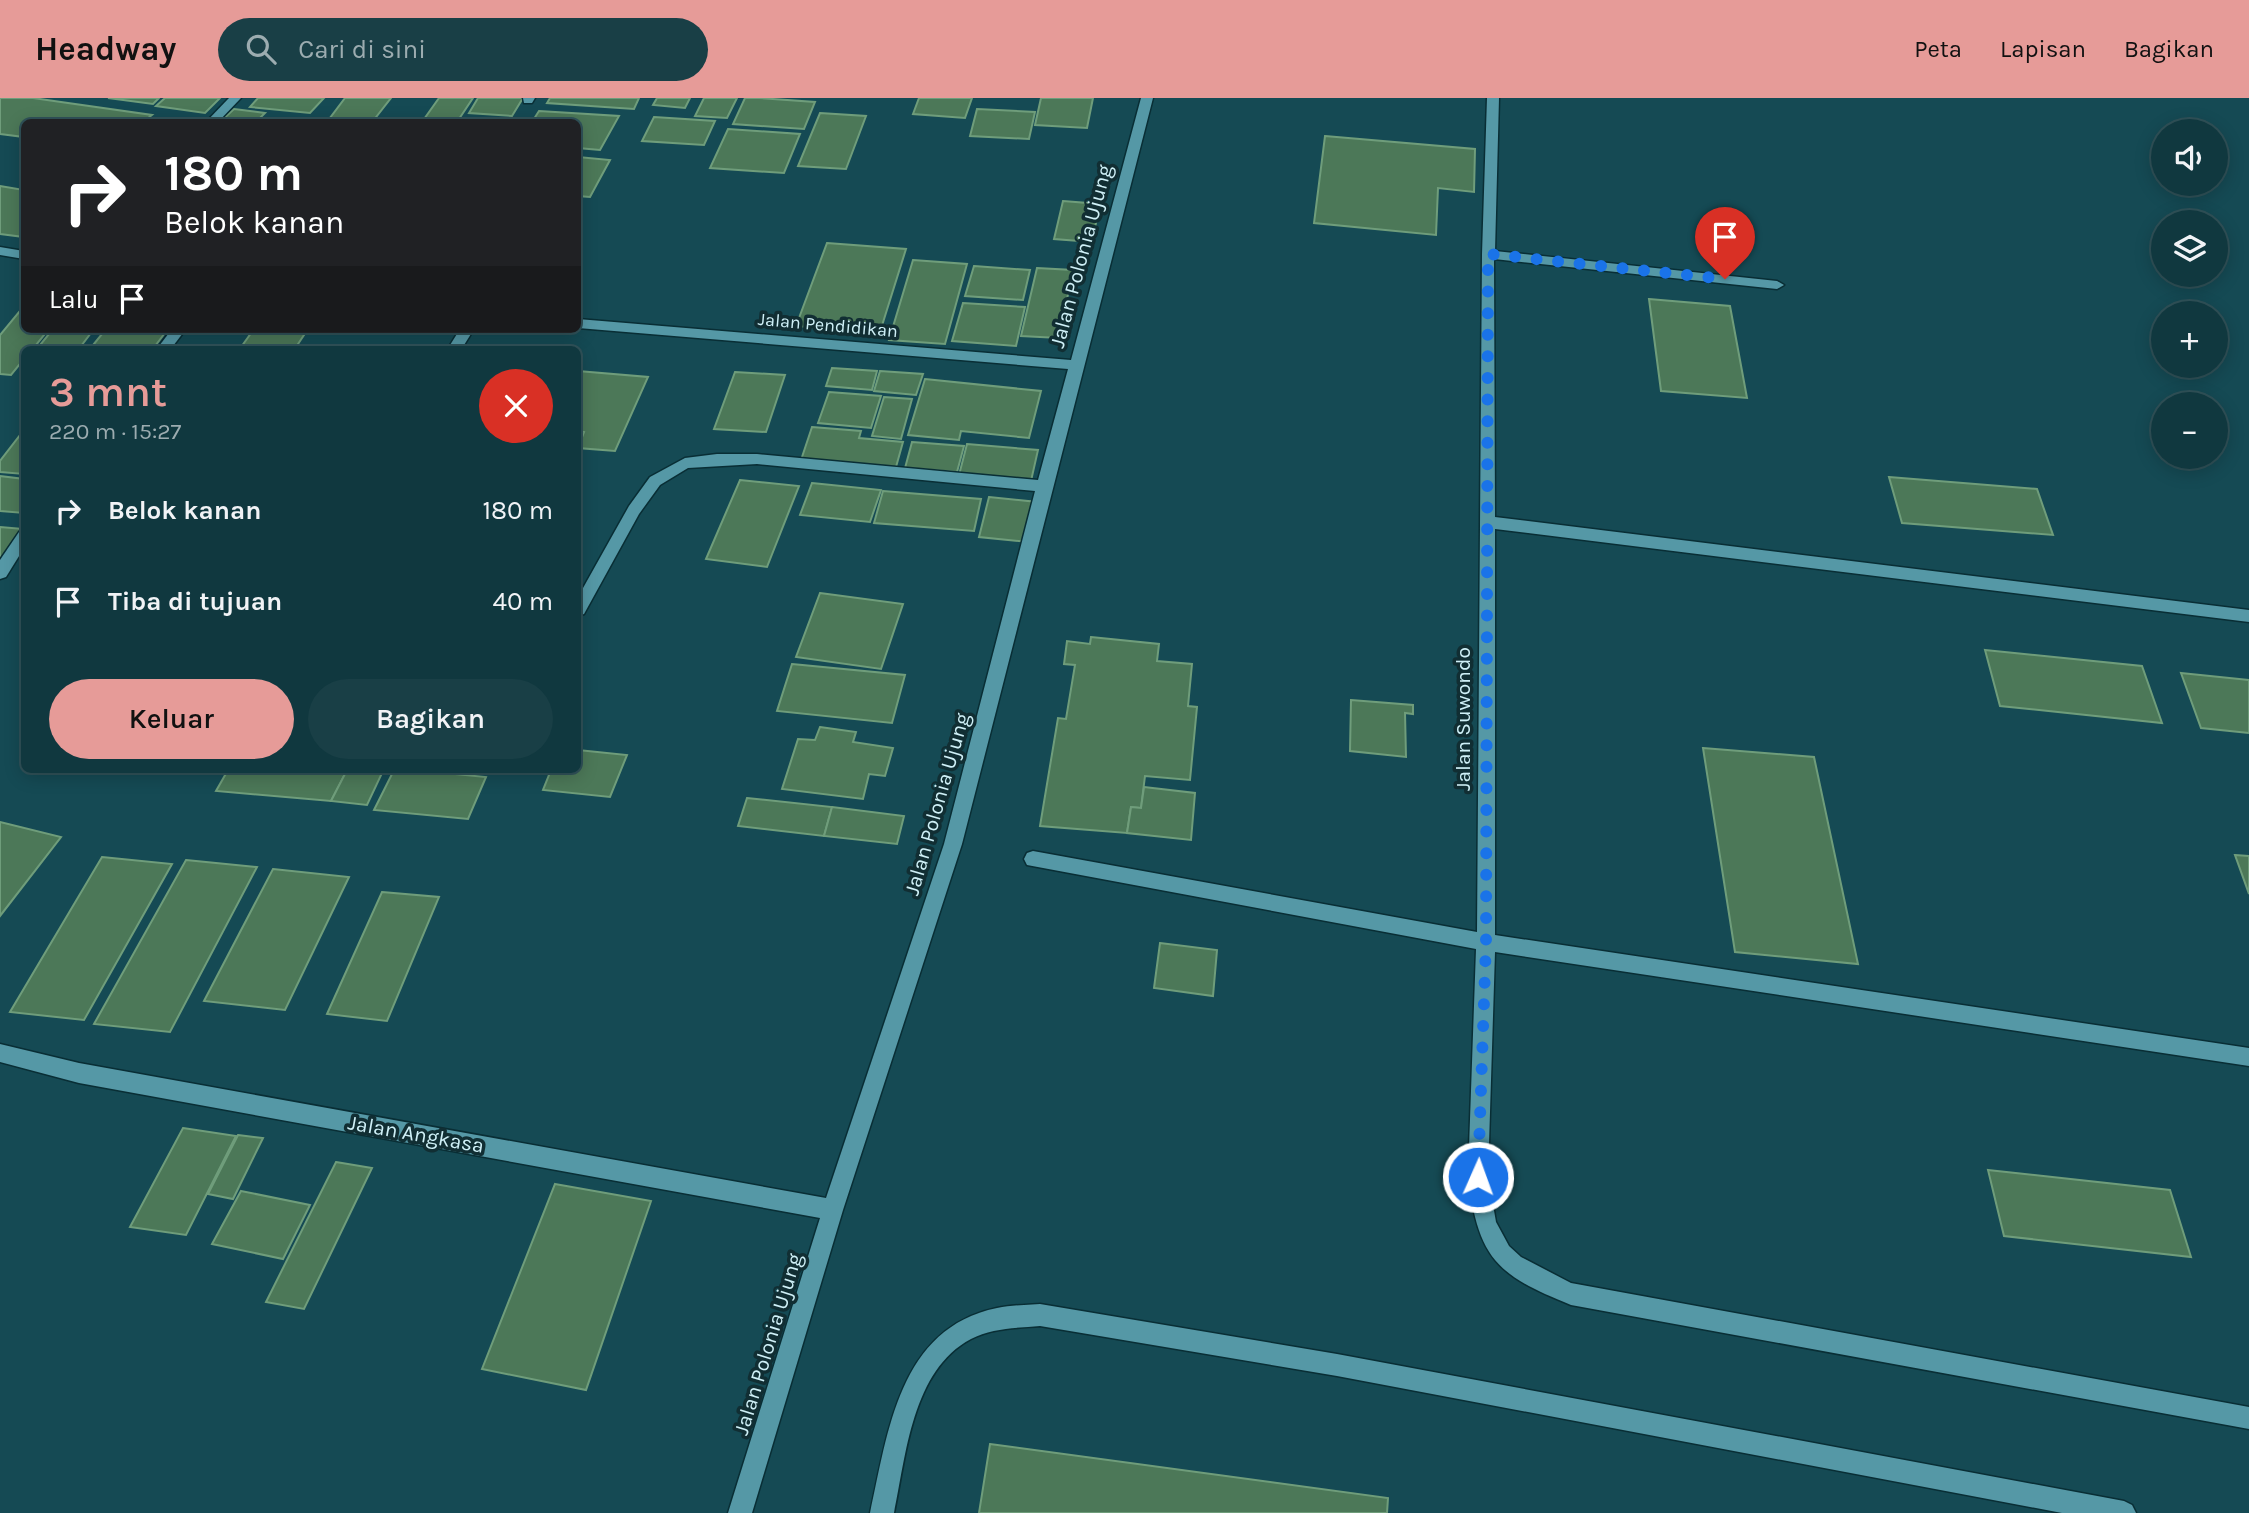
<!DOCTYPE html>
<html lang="id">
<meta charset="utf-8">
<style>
:root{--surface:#10383f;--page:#193f46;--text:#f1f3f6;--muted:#9cacb0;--line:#305259;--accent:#e69b98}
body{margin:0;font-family:Karla,sans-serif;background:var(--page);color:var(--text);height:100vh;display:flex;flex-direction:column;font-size:26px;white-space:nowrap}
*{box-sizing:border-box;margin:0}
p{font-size:23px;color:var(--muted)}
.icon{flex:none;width:38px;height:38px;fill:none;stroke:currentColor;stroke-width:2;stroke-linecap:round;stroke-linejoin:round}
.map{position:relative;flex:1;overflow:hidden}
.drawer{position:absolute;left:21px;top:248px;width:560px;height:427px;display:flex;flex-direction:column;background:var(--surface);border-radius:10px;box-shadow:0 4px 18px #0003,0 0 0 2px var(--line)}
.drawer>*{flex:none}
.banner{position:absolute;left:21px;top:21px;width:560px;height:214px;border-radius:10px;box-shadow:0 4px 18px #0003,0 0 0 2px var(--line);background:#202124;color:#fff;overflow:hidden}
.buttons{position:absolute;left:2151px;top:21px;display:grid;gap:14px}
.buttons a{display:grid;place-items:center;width:77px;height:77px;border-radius:50%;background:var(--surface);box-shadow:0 4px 18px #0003,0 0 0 2px var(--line);font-size:35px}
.pin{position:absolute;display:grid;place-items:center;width:60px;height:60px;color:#fff;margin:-72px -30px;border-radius:50% 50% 50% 0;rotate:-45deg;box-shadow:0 0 7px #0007}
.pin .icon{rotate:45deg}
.me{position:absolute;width:77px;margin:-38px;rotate:2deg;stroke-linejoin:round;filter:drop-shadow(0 0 5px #0008)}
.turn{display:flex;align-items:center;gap:24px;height:147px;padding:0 28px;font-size:32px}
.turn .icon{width:91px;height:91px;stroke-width:2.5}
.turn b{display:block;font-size:49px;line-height:60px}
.then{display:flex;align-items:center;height:66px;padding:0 28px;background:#0003;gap:14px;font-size:26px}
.round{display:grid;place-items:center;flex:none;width:74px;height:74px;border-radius:37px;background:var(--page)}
.head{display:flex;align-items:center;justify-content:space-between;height:119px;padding:0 28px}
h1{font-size:42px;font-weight:600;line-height:52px;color:var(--accent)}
.primary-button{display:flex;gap:14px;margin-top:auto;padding:14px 28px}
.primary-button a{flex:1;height:80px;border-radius:42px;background:var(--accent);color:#111;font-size:28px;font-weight:600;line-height:80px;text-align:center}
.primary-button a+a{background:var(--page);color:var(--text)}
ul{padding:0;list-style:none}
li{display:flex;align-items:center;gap:21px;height:91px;padding:0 28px}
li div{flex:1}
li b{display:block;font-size:26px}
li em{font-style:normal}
header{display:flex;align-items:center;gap:42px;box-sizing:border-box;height:98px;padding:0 35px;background:var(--accent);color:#111}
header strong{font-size:33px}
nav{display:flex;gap:38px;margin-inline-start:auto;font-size:24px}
.search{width:490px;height:63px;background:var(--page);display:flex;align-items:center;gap:18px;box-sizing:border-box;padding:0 24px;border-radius:38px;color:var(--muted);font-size:26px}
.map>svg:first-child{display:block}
.building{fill:#4c7858;stroke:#6f9d7b;stroke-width:2}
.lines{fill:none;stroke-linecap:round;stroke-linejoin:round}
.minor-casing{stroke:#092e35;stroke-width:3}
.minor{fill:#5598a6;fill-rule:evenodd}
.route{stroke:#1a73e8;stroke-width:12;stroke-dasharray:0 21.6}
.labels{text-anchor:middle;stroke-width:7;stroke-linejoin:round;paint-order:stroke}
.far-street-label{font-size:18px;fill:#cff0f7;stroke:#112e33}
.street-label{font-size:21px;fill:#cff0f7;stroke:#112e33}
</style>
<header>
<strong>Headway</strong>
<div class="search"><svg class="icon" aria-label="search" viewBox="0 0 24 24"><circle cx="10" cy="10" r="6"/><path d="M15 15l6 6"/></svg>Cari di sini</div>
<nav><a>Peta</a><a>Lapisan</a><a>Bagikan</a></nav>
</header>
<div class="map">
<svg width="2249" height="1415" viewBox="0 0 2249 1415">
<rect width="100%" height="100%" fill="#154a54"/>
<g class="building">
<path d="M0,0H33L152,17L143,24H24V39L0,36Z"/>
<path d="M108,0H159L153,6Z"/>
<path d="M165,0H220L205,15L156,8Z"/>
<path d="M258,0H324L310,15L250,9Z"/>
<path d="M345,0H391L373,23L330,20Z"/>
<path d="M439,0H473L457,24H422Z"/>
<path d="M478,0H523L512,18L469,15Z"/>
<path d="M550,0H639L634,11L547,5Z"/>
<path d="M657,0H690L685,10L653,7Z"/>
<path d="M704,0H737L727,20L695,18Z"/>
<path d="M745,0H759L815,4L804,31L733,26Z"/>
<path d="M919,0H972L965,20L913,16Z"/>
<path d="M1041,0H1093L1087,30L1035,27Z"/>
<path d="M234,11L265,15L256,24H220Z"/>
<path d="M977,11L1035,14L1029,41L970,38Z"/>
<path d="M539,13L619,18L600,52L578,50V24H532Z"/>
<path d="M820,15L866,18L846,71L798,68Z"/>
<path d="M654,19L715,23L704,47L642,43Z"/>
<path d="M464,20L509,23L461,24Z"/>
<path d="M728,31L800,36L784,75L710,70Z"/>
<path d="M1325,38L1475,51L1474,94L1438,90L1436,137L1314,125Z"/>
<path d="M578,59L610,62L590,99L578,98Z"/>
<path d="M0,88L24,92V139L0,136Z"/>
<path d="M1063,103L1100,106L1092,144L1054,141Z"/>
<path d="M827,145L906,151L880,234L796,228Z"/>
<path d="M913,162L967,166L945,246L889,242Z"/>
<path d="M974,168L1030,172L1023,202L965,198Z"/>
<path d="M1037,170L1073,172L1059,240L1021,238Z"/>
<path d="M1649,201L1730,208L1747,300L1661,293Z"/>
<path d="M963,205L1025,209L1016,248L952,243Z"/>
<path d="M24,208V231H49L32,252H24V261L11,277L0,276V237Z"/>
<path d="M53,231H94L78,252H36Z"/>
<path d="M106,231H168L152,252H89Z"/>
<path d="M254,231L271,232L308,231L294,252H239Z"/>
<path d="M832,270L877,273L872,292L826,288Z"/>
<path d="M578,273L648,279L615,353L578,350L584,334L578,333Z"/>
<path d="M880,273L923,276L916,297L874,293Z"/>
<path d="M735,274L785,277L766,334L714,331Z"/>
<path d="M925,281L1041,293L1029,340L961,333L959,342L908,337Z"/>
<path d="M829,294L881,298L871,330L818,325Z"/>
<path d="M884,299L912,301L901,341L872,338Z"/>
<path d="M812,329L861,333L859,340L903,344L896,369L801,362Z"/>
<path d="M24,332V376L0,374V363Z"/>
<path d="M912,344L964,348L957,374L905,370Z"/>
<path d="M967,346L1038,352L1031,383L959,377Z"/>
<path d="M0,378L24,381V415L0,413Z"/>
<path d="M1889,379L2037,391L2053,437L1902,425Z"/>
<path d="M740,382L799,388L767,469L706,461Z"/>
<path d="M812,385L881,392L870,424L800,417Z"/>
<path d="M883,393L981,401L974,433L874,425Z"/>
<path d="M989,399L1037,404L1029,444L979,439Z"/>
<path d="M0,429L24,431L0,463Z"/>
<path d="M820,495L903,506L881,571L796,559Z"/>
<path d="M1091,539L1159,546L1157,563L1192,566L1188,608L1197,609L1190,682L1145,678L1141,710L1131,709L1127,735L1040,728L1058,620L1066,621L1075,567L1064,566L1067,543L1090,546Z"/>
<path d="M1985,552L2142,568L2162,625L2000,608Z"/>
<path d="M792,566L905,577L892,625L777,613Z"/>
<path d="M2181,575L2249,582V635L2201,630Z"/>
<path d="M1351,602L1413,607V616L1405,615L1406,659L1350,653Z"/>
<path d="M820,629L856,634L853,644L893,650L885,678L869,676L863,701L782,691L798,641L815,642Z"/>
<path d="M1703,650L1814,659L1858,866L1735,854Z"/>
<path d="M578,652L627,657L610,699L543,692L551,672H578Z"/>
<path d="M228,672H347L331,703L216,693Z"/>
<path d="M347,672L383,673L367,707L331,703Z"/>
<path d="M394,672H414L486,679L468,721L374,712Z"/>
<path d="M1144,689L1195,695L1191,742L1127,735L1131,709L1141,710Z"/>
<path d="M747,700L832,709L824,738L738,728Z"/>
<path d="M832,709L904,718L897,746L824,738Z"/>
<path d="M0,724L61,739L0,818Z"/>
<path d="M2235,757L2249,758V796Z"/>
<path d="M102,759L172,766L84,922L10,914Z"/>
<path d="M186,762L257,769L170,934L94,926Z"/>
<path d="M273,771L349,779L285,912L204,903Z"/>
<path d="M382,794L439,799L387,923L327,916Z"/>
<path d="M1160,845L1217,852L1213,898L1154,890Z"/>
<path d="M183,1030L236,1038L186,1137L130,1129Z"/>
<path d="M238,1037L263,1040L233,1101L208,1096Z"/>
<path d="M336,1064L372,1070L304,1211L266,1204Z"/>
<path d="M1988,1072L2170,1092L2191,1159L2004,1138Z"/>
<path d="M555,1086L651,1103L586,1292L482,1271Z"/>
<path d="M241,1093L310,1107L283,1161L212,1146Z"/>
<path d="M990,1346L1388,1400L1387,1415H979Z"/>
</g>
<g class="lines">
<g class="minor-casing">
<g id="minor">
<path d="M229,0H241L218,24H206Z"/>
<path d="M523,0H535L532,5H524Z"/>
<path d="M1141,0H1153L962,746L843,1112L752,1415H728L820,1120L79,985L0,964V946L79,965L826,1100L944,746L1035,393L757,366L688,370L660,387L639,416L584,516L578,518V499L629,408L650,379L685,360L717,356H757L1038,382L1068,271L578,230V221L1071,262Z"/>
<path d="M1487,0H1499L1495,153L1777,183L1784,187L1777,191L1494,161L1495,419L2249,512V524L1495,431V837L2249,950V968L1495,854L1488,1078L1496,1124L1509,1148L1521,1159L1571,1185L2249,1309V1331L1571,1207C1496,1177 1478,1160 1468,1078L1476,851L1027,767L1024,761L1027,755L1033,753L1477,834L1482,156Z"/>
<path d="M0,149L24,153V161L0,157Z"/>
<path d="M172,231H186L170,252H156Z"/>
<path d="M460,231H474L461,252H447Z"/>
<path d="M24,432V450L6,479L0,481V462L19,434Z"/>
<path d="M1040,1206L1337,1256L2124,1403L2132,1407L2136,1415H2062L1337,1278L1040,1228C1017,1230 992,1230 971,1241C912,1272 906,1358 894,1415H870C888,1334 899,1230 997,1210C1011,1207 1026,1207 1040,1206Z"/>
</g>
</g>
<use href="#minor" class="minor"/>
</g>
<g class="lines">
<path class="route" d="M1478,1079L1486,844L1488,156L1725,181"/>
</g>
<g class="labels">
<g class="far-street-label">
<text transform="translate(828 227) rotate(5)" y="6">Jalan Pendidikan</text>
</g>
<g class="street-label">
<text transform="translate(1081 158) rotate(-75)" y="7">Jalan Polonia Ujung</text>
<text transform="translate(1463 621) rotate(-90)" y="7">Jalan Suwondo</text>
<text transform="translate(937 706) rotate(-74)" y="7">Jalan Polonia Ujung</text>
<text transform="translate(416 1036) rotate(10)" y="7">Jalan Angkasa</text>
<text transform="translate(768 1246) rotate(-73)" y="7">Jalan Polonia Ujung</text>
</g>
</g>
</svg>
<div class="buttons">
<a><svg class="icon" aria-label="sound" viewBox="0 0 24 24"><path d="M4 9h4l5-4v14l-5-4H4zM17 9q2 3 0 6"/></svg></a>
<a><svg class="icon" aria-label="layers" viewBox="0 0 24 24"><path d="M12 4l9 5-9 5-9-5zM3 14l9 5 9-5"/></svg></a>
<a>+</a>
<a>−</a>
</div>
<div class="pin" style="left:1725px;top:181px;background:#d93025"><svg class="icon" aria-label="arrive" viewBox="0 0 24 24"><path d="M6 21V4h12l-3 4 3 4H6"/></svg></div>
<svg class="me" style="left:1478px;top:1079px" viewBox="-20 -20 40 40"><circle r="17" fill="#1a73e8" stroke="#fff" stroke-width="3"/><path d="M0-11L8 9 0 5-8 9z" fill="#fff"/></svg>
<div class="banner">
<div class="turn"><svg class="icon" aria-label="right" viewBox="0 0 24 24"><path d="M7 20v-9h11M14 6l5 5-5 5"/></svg><div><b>180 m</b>Belok kanan</div></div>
<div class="then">Lalu<svg class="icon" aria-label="arrive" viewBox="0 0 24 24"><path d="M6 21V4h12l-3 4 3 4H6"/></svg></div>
</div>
<section class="drawer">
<div class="head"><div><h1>3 mnt</h1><p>220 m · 15:27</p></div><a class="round" style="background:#d93025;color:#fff"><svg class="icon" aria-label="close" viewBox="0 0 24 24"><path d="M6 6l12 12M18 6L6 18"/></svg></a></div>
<ul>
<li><svg class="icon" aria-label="right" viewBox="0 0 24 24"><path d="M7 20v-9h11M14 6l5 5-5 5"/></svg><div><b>Belok kanan</b></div><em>180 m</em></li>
<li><svg class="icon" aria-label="arrive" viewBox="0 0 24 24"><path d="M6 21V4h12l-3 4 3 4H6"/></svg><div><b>Tiba di tujuan</b></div><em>40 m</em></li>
</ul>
<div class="primary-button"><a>Keluar</a><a>Bagikan</a></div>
</section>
</div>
